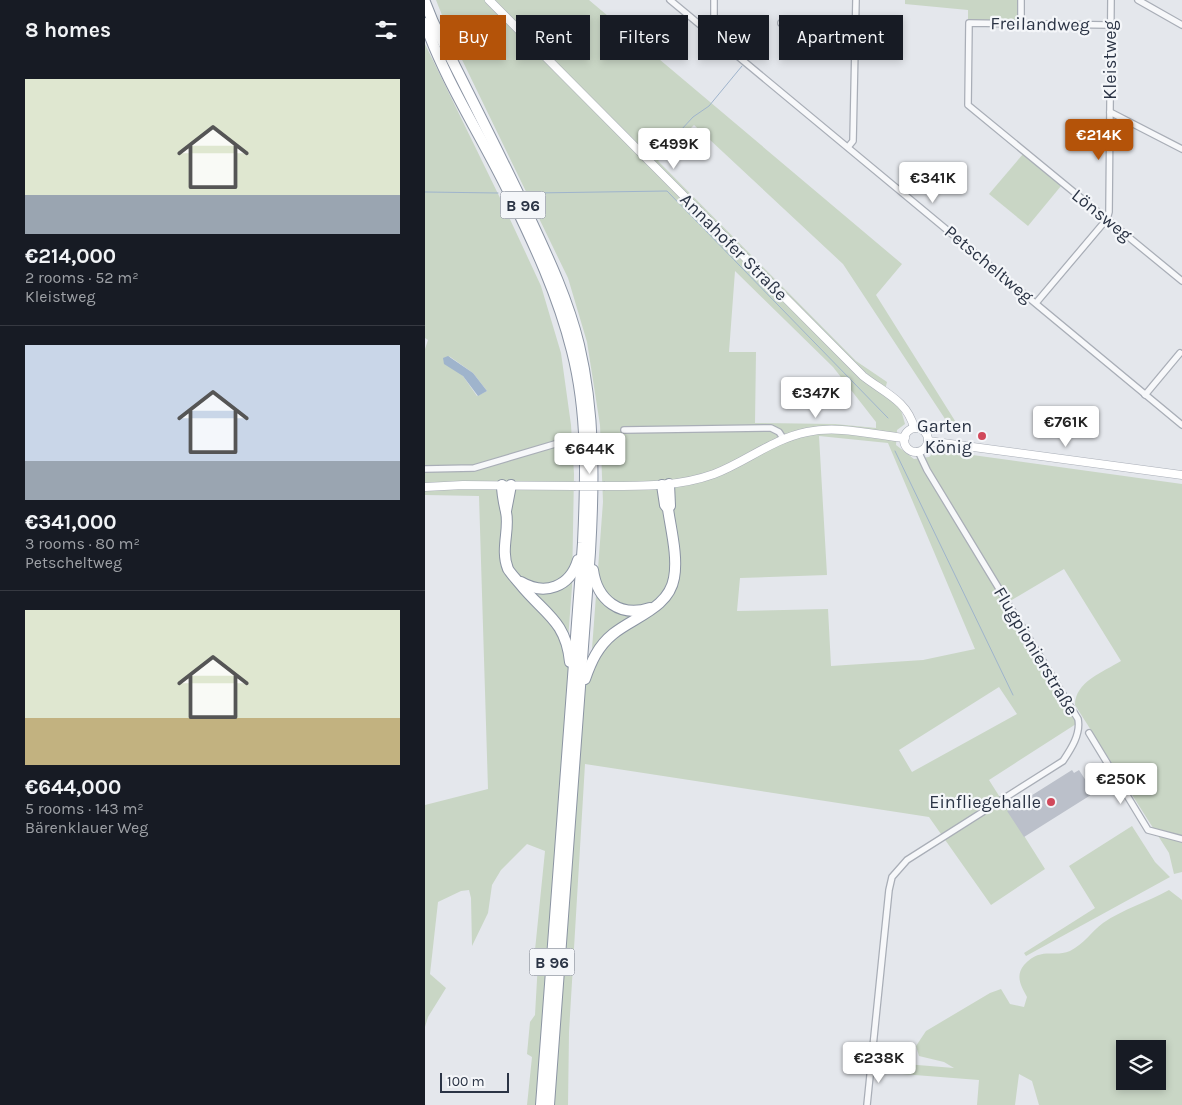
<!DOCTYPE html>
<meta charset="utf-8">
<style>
body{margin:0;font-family:Karla,sans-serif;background:#242831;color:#f1f3f6;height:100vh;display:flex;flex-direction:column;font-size:19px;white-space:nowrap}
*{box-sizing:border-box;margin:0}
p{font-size:16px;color:#9ea1a6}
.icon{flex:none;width:28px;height:28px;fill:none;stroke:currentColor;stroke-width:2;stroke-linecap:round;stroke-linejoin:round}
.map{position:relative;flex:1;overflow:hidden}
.drawer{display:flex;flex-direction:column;background:#171b24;width:425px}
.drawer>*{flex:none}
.hud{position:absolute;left:15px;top:15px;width:475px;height:45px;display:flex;gap:10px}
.tools{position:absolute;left:691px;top:1040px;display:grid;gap:10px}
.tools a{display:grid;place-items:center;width:50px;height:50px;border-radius:0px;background:#171b24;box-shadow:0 2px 8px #0003;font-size:25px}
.scale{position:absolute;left:15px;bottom:12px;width:69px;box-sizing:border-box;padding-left:5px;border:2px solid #2b3445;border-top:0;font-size:14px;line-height:18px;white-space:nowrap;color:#2b3445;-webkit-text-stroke:4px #f4f6f9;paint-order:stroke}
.price{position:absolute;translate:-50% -42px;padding:0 11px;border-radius:5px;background:#fff;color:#222;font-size:16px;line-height:32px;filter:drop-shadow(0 1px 2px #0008)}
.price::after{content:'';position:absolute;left:50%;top:30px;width:15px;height:11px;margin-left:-8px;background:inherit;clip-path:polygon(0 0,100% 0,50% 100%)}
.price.current{background:#b45309;color:#fff}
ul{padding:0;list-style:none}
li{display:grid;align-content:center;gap:10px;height:265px;padding:0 25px}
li+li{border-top:1px solid #363941}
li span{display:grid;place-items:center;height:155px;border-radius:0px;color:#555}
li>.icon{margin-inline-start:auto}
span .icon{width:90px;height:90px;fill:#fffc;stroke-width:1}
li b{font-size:21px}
h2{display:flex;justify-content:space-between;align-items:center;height:60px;padding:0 25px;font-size:21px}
.pill{padding:0 18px;border-radius:0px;background:#171b24;box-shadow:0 2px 8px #0003;font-size:18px;line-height:45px}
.pill.current{background:#b45309;color:#fff}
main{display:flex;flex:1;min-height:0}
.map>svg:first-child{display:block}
.green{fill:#c9d6c5;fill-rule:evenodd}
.water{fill:#9fb4cc}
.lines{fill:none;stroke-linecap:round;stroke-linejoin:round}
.stream{stroke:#9fb4cc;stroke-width:1}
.building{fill:#bbc0ca}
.street-casing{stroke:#a9aeb7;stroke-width:8}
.secondary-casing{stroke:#a9aeb7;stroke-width:9}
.highway-casing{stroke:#8b94a3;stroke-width:12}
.street{stroke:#f7f8fa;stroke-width:5.5}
.secondary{stroke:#fff;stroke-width:8}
.highway{stroke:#fff;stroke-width:10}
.secondary-bridge-casing{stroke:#a9aeb7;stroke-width:9;stroke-linecap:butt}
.secondary-bridge{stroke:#fff;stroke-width:8}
.poi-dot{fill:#d1495b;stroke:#f4f6f9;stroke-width:2}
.labels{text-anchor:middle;stroke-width:4.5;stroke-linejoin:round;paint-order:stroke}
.shield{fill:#f4f6f9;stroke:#676e7b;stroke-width:1}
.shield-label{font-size:16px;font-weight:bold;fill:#2b3445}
.street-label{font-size:18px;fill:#2b3445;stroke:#f4f6f9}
.poi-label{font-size:18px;fill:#2b3445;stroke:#f4f6f9;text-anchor:end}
</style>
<main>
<section class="drawer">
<h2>8 homes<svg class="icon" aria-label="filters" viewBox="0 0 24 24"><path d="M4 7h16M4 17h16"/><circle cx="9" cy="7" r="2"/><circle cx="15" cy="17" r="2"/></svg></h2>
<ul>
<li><span style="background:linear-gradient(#dfe7d0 75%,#9aa5b1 0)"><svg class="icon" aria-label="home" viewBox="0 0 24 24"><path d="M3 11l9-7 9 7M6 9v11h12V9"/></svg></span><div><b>€214,000</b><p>2 rooms · 52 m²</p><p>Kleistweg</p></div></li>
<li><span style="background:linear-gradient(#c9d6e8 75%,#9aa5b1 0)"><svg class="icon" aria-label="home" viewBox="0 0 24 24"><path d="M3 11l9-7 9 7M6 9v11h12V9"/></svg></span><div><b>€341,000</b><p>3 rooms · 80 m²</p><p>Petscheltweg</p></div></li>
<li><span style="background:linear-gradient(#dfe7d0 70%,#c2b280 0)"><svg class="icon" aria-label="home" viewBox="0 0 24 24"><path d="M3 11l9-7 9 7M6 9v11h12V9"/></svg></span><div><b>€644,000</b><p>5 rooms · 143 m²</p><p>Bärenklauer Weg</p></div></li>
</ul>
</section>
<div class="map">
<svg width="757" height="1105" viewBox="0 0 757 1105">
<rect width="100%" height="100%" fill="#e4e7ec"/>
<g class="green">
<path d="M11 0H164L477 264 451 295 537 432 528 431 418 264 269 125 233 161 431 361 462 382 459 394 476 410 480 424 472 430 471 445 489 459 504 457 511 450 757 484V872L749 874 744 853 650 705C650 682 678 672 696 661L639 569 580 604 649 715 651 724 564 780 620 869 566 905 504 817 160 764 144 1032 143 1105H102L107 1057 102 1054 105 1022 110 1015 113 962 109 960 120 851 102 844 76 870 67 885 63 913 47 946 46 898 44 890 36 891 13 902 5 974 21 988 3 1017 0 1027V805L63 789 54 496 0 495V349L3 340 0 338V44L77 202 116 286 136 353 146 425 149 474 147 587 141 666 168 669 167 649 178 502 175 425 162 342 143 278 24 33ZM310 271 408 367 451 422V428L410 424 330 423 331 352H304ZM24 356 48 373 62 391 52 396ZM394 436 463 443 550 649 498 660 406 666 403 609 312 611 315 578 402 575ZM574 687 592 714 487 772 474 750Z"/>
<polygon points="480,0 594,0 593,21 543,21 543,10 480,4"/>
<polygon points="598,154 636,186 603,226 564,194"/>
<polygon points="707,826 730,862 745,877 601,956 599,953 670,908 644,866"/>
<path d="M744 890 757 900V1105H614L607 1081 594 1074 590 1105H552L554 1080 451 1072 456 1062 529 1068 519 1062 494 1056 491 1046 501 1031 565 993 576 989 585 1004 599 1007 602 997C596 986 590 976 599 965 616 946 629 958 645 951 659 944 667 931 678 923 698 909 723 902 744 890ZM700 1049H732V1081H700Z"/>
</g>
<polygon class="water" points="23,356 48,373 62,391 53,396 38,376 19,364 18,358"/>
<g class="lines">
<g class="stream">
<polyline points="232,156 268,117 284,106 317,66"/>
<polyline points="0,192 73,193"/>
<polyline points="110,193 242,191 463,418"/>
<polyline points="470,451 588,695"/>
</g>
</g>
<polygon class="building" points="647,770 649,773 654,770 669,793 599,837 582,811"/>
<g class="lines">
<defs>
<g id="street">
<polyline points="245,0 757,425"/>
<polyline points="713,0 757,25"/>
<polyline points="356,23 430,24"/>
<polyline points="596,23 596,0"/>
<polyline points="685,25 544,23 543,105 757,281"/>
<polyline points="285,33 289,23 289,0"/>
<polyline points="685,112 757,149"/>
<polyline points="423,147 428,141 431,0"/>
<polyline points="611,303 682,219 684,212 686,0"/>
<polyline points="720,395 755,353"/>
<polyline points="199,430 346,428 354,432 358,438"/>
<polyline points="0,469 49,468 130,444"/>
<polyline points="664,733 723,830 757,839"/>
<path d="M442 1105 464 890 467 877 482 860 638 761C646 749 656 734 653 719L502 470 493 451"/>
</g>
<g id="secondary">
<path d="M64 0 438 376C458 392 483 401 489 428"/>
<circle cx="491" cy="440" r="12"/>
<polyline points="503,441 757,475"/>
<path d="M180 486C217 486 253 487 289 474 321 462 347 439 382 432 414 425 448 435 480 438"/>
<polyline points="0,487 38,485 149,486"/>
</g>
<g id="highway">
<path d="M0 2 8 22C39 85 72 148 102 212 122 255 143 299 154 345 170 413 169 483 165 552L124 1105"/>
<path d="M0 23C20 81 57 137 84 193 109 244 133 295 147 351 163 413 161 479 158 543L116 1105"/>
<polyline points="244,484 245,506"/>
<path d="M77 485C77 495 79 503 81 512 85 530 75 549 83 569 86 574 91 579 95 584 118 613 141 620 145 662"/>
<polyline points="81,511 86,485"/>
<path d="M168 570C172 600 195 618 225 608"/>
<path d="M96 582C120 596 145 587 153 560"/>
<path d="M160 679C166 662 173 646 188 634 209 617 244 608 249 578 253 557 246 530 243 509L240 505 237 485"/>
</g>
</defs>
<use href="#street" class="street-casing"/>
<use href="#secondary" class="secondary-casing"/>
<use href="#highway" class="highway-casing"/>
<use href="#street" class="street"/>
<use href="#secondary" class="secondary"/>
<use href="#highway" class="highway"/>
<defs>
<polyline id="secondary-bridge" points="149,486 180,486"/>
</defs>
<use href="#secondary-bridge" class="secondary-bridge-casing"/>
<use href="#secondary-bridge" class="secondary-bridge"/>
</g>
<g class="poi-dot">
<circle cx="557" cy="436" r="5"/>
<circle cx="626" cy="802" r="5"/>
</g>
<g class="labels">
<g class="shield">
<rect x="75.5" y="191.5" width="45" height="27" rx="4"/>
<rect x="104.5" y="948.5" width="45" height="27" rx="4"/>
</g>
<g class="shield-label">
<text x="98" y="211">B 96</text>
<text x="127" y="968">B 96</text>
</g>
<g class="street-label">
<text transform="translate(615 24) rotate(1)" y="6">Freilandweg</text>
<text transform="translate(685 60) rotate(-90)" y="6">Kleistweg</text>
<text transform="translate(677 215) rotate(39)" y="6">Lönsweg</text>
<text transform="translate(309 247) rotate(45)" y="6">Annahofer Straße</text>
<text transform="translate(564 264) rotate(40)" y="6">Petscheltweg</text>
<text transform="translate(611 651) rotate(59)" y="6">Flugpionierstraße</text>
</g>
<g class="poi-label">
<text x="547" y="432">Garten<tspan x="547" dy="21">König</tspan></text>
<text x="616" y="808">Einfliegehalle</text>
</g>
</g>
</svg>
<div class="tools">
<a><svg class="icon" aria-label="layers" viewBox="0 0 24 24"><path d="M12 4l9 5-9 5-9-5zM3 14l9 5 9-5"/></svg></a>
</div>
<div class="scale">100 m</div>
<b class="price current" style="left:674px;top:161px">€214K</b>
<b class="price" style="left:249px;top:170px">€499K</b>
<b class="price" style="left:508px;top:204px">€341K</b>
<b class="price" style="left:391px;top:419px">€347K</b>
<b class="price" style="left:641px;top:448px">€761K</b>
<b class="price" style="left:165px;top:475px">€644K</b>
<b class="price" style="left:696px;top:805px">€250K</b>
<b class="price" style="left:454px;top:1084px">€238K</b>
<div class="hud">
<a class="pill current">Buy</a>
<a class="pill">Rent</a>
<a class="pill">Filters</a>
<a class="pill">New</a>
<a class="pill">Apartment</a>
</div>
</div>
</main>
